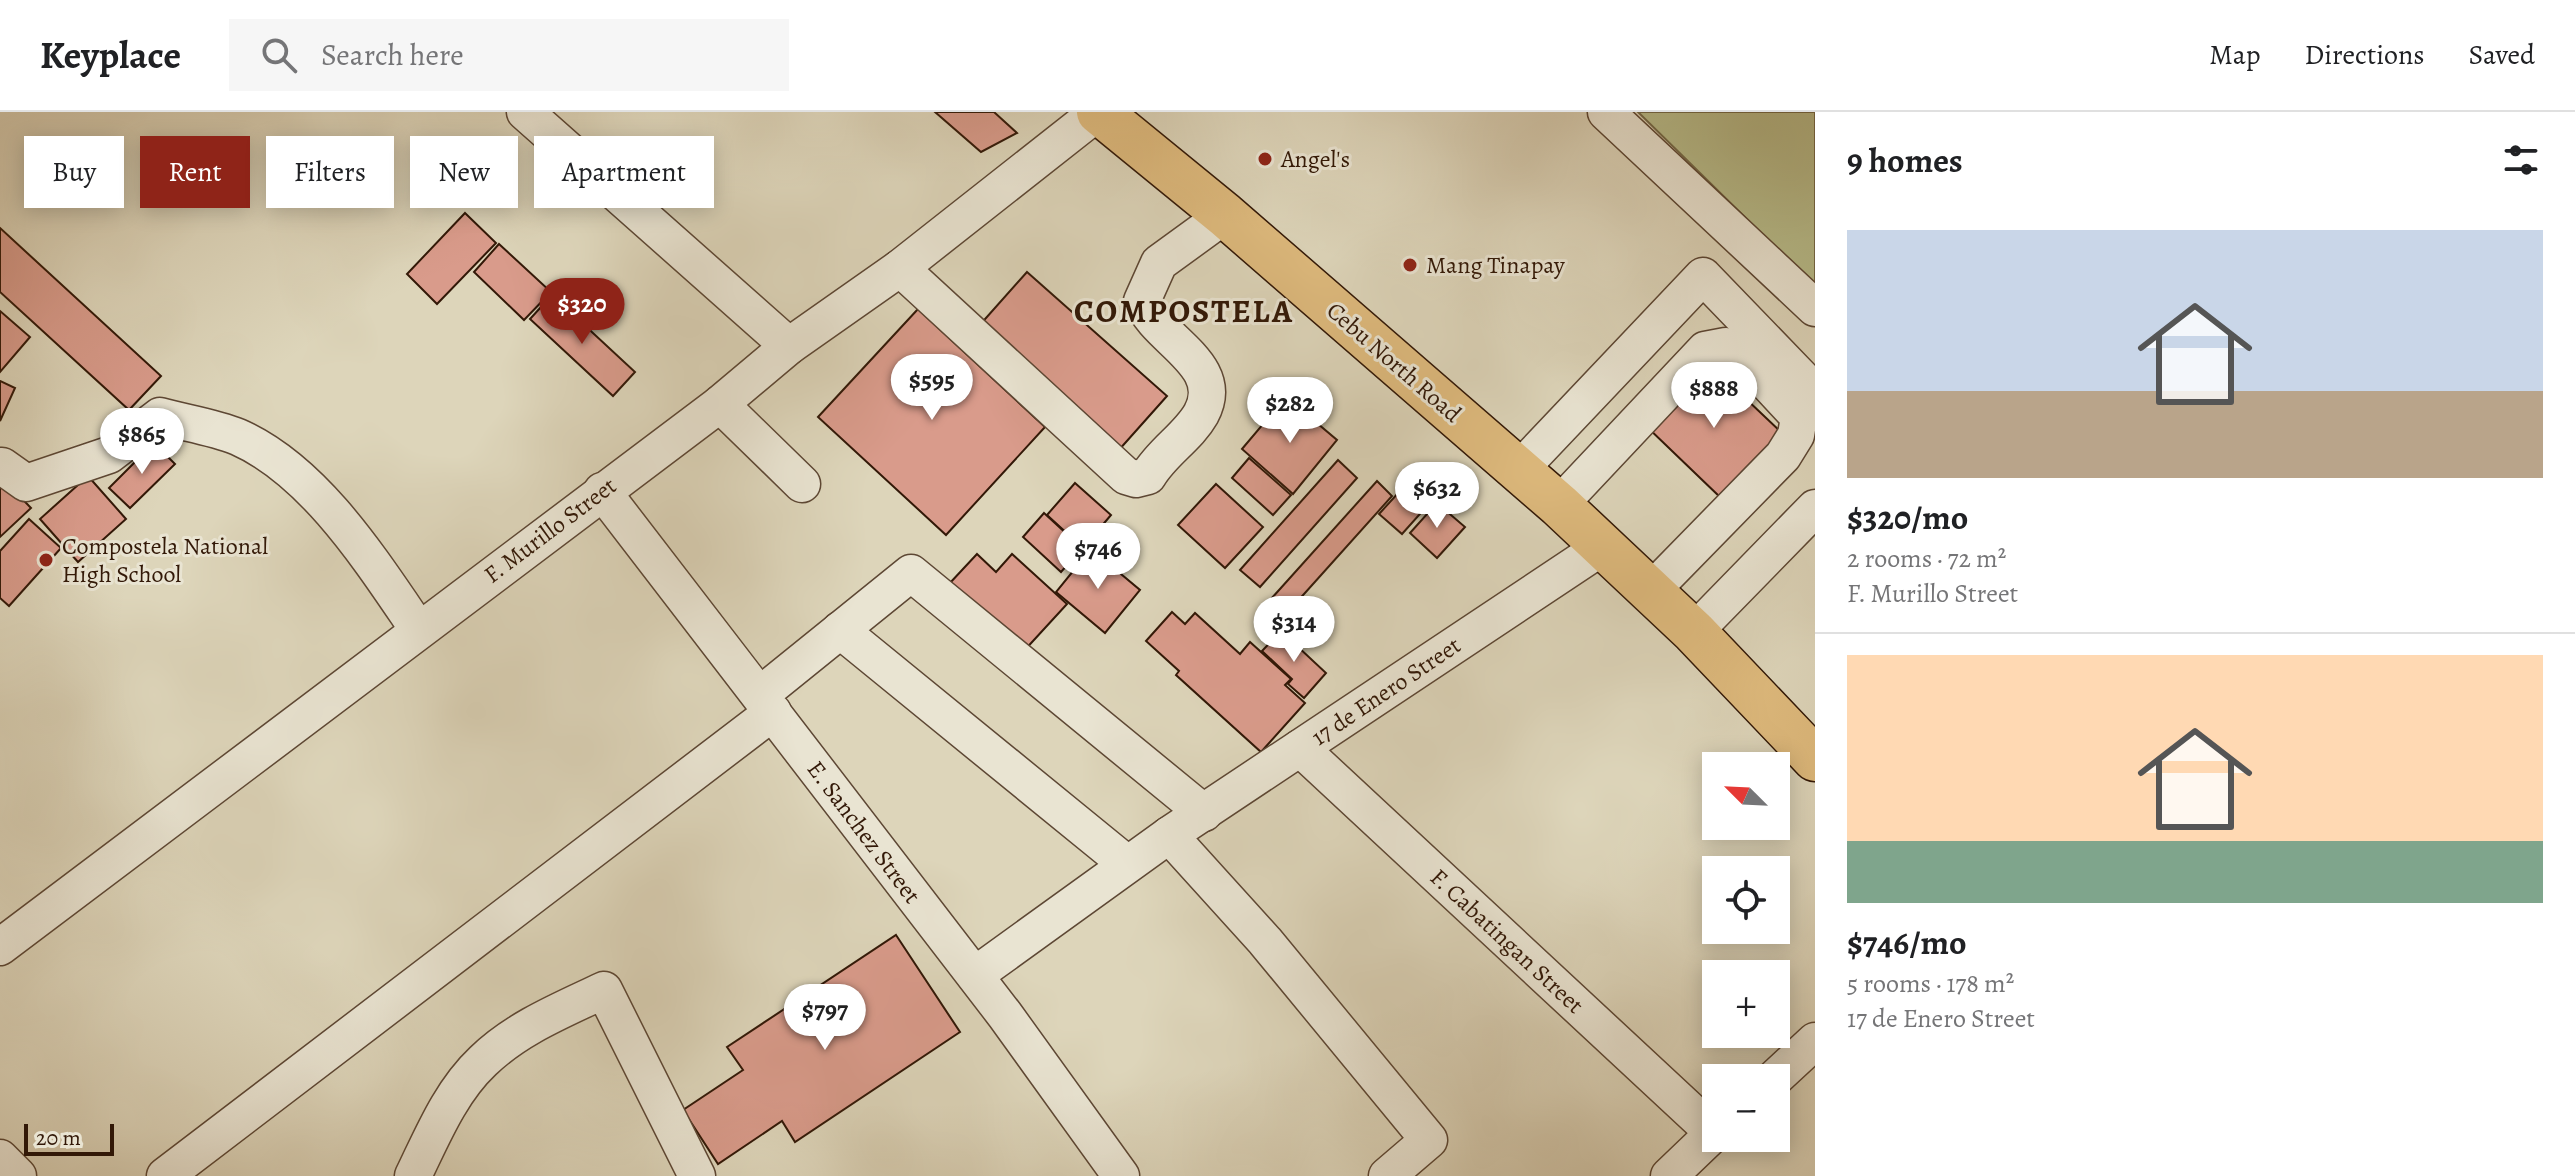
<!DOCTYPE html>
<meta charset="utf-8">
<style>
body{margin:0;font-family:Alegreya,serif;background:#f6f6f6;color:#202124;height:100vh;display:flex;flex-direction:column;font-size:30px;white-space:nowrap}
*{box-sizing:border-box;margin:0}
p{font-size:26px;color:#757577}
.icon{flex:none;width:44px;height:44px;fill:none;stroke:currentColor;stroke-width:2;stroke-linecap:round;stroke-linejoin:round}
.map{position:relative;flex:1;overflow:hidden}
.panel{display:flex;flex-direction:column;background:#fff;width:760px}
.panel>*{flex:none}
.guide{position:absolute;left:24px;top:24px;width:760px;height:72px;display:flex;gap:16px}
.needle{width:52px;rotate:294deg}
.tools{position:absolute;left:1702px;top:640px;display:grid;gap:16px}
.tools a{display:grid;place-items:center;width:88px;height:88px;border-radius:0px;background:#fff;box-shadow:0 4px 20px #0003;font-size:40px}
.scale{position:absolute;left:24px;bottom:20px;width:90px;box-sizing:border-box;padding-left:8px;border:4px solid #321807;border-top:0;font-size:22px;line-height:28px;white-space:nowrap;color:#321807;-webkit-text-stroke:6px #e9e4d2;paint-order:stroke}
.price{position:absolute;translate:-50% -68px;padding:0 18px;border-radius:28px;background:#fff;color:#222;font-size:26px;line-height:52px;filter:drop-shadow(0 2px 4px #0008)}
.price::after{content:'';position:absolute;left:50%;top:48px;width:24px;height:18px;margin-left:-12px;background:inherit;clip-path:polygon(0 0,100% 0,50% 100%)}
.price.on{background:#8f2418;color:#fff}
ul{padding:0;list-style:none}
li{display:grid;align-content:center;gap:16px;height:424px;padding:0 32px}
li+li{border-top:2px solid #e0e0e0}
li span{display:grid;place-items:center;height:248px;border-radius:0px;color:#555}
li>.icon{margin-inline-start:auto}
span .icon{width:144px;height:144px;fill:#fffc;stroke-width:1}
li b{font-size:34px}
h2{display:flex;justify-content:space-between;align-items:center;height:96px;padding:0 32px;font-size:34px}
.tag{padding:0 28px;border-radius:0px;background:#fff;box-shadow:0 4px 20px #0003;font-size:28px;line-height:72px}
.tag.on{background:#8f2418;color:#fff}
header{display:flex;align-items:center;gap:48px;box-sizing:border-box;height:112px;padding:0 40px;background:#fff;border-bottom:2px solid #e0e0e0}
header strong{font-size:38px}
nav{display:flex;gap:44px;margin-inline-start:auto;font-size:28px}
.search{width:560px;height:72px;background:#f6f6f6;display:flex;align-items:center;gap:20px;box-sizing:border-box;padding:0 28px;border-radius:0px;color:#757577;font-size:30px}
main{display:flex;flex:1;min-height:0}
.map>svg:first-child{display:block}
.green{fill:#b7bc8b;stroke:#746a49;stroke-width:2}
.building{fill:#d99b8b;stroke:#321807;stroke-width:2}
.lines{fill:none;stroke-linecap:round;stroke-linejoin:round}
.minor-casing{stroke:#5d4734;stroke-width:39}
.highway-casing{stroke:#321807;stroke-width:47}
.minor{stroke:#e9e4d2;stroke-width:36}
.highway{stroke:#deba7d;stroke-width:44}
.poi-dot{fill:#8f2418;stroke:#e9e4d2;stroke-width:3}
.labels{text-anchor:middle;stroke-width:6;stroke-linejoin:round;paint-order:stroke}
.poi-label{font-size:24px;fill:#321807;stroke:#e9e4d2;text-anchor:start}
.street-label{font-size:24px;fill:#321807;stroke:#e9e4d2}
.district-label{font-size:32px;font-weight:bold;letter-spacing:2px;fill:#321807;stroke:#e9e4d2}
</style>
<header>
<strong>Keyplace</strong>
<div class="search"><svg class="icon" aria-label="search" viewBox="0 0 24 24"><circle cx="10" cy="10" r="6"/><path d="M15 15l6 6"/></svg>Search here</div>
<nav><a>Map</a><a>Directions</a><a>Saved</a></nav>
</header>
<main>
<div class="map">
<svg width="1815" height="1064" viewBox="0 0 1815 1064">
<rect width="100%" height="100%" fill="#ddd5ba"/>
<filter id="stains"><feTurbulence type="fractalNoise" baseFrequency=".0025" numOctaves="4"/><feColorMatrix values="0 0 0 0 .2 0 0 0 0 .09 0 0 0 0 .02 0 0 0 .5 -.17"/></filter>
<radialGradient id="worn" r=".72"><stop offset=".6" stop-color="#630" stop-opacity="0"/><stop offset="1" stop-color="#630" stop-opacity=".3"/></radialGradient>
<polygon class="green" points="1638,0 1815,0 1815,174"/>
<g class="building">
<polygon points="935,0 994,0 1017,21 981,40"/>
<polygon points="465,101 496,131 437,192 407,162"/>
<polygon points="0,116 161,264 129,298 0,180"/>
<polygon points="499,132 551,180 524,208 474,160"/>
<polygon points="1027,160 1167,284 1118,339 978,215"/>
<polygon points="552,183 635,260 613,284 530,207"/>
<polygon points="918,197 1045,315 946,423 818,305"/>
<polygon points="0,199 30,225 0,260"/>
<polygon points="1706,249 1783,322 1721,386 1645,313"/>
<polygon points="0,269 15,276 0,309"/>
<polygon points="1286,285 1337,328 1293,382 1242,337"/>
<polygon points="154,331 175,352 130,396 109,376"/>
<polygon points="1249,346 1291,383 1273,403 1232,366"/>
<polygon points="1338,348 1357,366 1260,475 1240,458"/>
<polygon points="1422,355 1444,375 1402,422 1379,402"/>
<polygon points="88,364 126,407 78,450 40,407"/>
<polygon points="4,368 31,396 0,425 0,372"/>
<polygon points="1377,369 1392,384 1287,501 1271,487"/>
<polygon points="1075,371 1111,403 1083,436 1047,403"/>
<polygon points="1216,372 1263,415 1225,456 1178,413"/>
<polygon points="1437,391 1465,415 1437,446 1410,421"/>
<polygon points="1044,401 1082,436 1061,460 1023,425"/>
<polygon points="29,407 61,436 9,494 0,486 0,439"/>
<polygon points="1091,437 1140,478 1105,521 1056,480"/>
<polygon points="977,442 996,460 1012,442 1067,492 1022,541 949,472"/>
<polygon points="1172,500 1185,512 1195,501 1240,542 1250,530 1291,567 1285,573 1305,591 1261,640 1176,563 1179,559 1146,529"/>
<polygon points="1281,519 1326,561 1304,586 1288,572 1292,567 1262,539"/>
<polygon points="896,823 960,920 795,1030 782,1009 718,1052 683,998 743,958 727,935"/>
</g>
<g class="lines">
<defs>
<g id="minor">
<polyline points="525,0 789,234"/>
<polyline points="1606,0 1815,196"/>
<path d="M900 156 1126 364 1136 367 1148 364C1162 340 1188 325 1201 302 1228 252 1156 228 1142 189L1159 151 1225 103"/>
<polyline points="720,292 802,372"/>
<path d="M2 354 26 371 109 343 160 304C185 311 214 315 238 325 315 359 372 450 418 517"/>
<polyline points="1518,359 1703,164 1815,280"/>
<polyline points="602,379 1005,903 1121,1064"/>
<polyline points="1559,393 1705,238 1726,234 1745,247 1799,305 1796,323 1783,344 1651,479"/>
<polyline points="840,518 1127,752"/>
<polyline points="1694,520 1815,396"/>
<polyline points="760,583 911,461 1204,701"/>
<polyline points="1300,636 1714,1021"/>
<polyline points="1169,723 1265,829 1429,1028 1387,1064"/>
<polyline points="0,835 720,292 789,234 900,156 1098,0"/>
<polyline points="975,863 1169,723 1602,435"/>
<polyline points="1775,966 1815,929"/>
<polyline points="0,1046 18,1064"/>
<polyline points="165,1064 773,600"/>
<path d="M413 1064C432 1025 450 980 483 949 517 916 562 898 604 878L697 1064"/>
<polyline points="1669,1064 1716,1019"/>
</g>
<polyline id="highway" points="1099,0 1225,103 1559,393 1694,520 1815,647"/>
</defs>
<use href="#minor" class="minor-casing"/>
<use href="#highway" class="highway-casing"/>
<use href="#minor" class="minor"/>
<use href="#highway" class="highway"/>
</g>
<g class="poi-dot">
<circle cx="1265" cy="47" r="8"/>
<circle cx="1410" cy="153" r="8"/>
<circle cx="46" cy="448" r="8"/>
</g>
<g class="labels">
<g class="poi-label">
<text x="1281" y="55">Angel's</text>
<text x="1426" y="161">Mang Tinapay</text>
<text x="62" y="442">Compostela National<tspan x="62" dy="28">High School</tspan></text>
</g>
<g class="street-label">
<text transform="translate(1394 250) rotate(41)" y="8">Cebu North Road</text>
<text transform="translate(550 418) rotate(-37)" y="8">F. Murillo Street</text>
<text transform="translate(1386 579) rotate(-34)" y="8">17 de Enero Street</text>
<text transform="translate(864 720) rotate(53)" y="8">E. Sanchez Street</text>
<text transform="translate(1507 829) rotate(43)" y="8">F. Cabatingan Street</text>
</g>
<g class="district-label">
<text x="1184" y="210">COMPOSTELA</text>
</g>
</g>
<rect width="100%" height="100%" filter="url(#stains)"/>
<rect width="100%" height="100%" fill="url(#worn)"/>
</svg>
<div class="tools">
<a><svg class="needle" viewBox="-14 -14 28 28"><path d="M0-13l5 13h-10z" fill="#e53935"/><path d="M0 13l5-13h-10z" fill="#757577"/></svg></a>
<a><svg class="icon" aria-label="locate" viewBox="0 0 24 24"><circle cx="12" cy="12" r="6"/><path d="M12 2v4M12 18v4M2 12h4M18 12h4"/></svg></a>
<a>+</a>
<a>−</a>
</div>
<div class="scale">20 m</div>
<b class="price on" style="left:582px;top:234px">$320</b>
<b class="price" style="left:932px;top:310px">$595</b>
<b class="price" style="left:1714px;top:318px">$888</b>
<b class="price" style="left:1290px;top:333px">$282</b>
<b class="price" style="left:142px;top:364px">$865</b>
<b class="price" style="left:1437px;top:418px">$632</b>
<b class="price" style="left:1098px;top:479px">$746</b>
<b class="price" style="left:1294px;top:552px">$314</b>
<b class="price" style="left:825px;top:940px">$797</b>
<div class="guide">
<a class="tag">Buy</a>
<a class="tag on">Rent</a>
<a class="tag">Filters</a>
<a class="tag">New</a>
<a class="tag">Apartment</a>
</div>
</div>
<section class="panel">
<h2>9 homes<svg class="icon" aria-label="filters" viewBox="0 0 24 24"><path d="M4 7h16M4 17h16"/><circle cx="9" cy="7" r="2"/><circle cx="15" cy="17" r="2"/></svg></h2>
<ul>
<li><span style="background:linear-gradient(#c9d6e8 65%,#b9a48a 0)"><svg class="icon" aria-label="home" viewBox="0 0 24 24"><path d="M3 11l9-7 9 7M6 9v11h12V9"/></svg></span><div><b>$320/mo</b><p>2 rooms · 72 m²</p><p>F. Murillo Street</p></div></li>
<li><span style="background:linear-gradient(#ffd9b3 75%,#7fa58c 0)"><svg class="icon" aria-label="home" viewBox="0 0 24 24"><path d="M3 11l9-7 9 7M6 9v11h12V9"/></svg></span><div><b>$746/mo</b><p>5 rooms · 178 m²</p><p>17 de Enero Street</p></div></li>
</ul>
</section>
</main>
